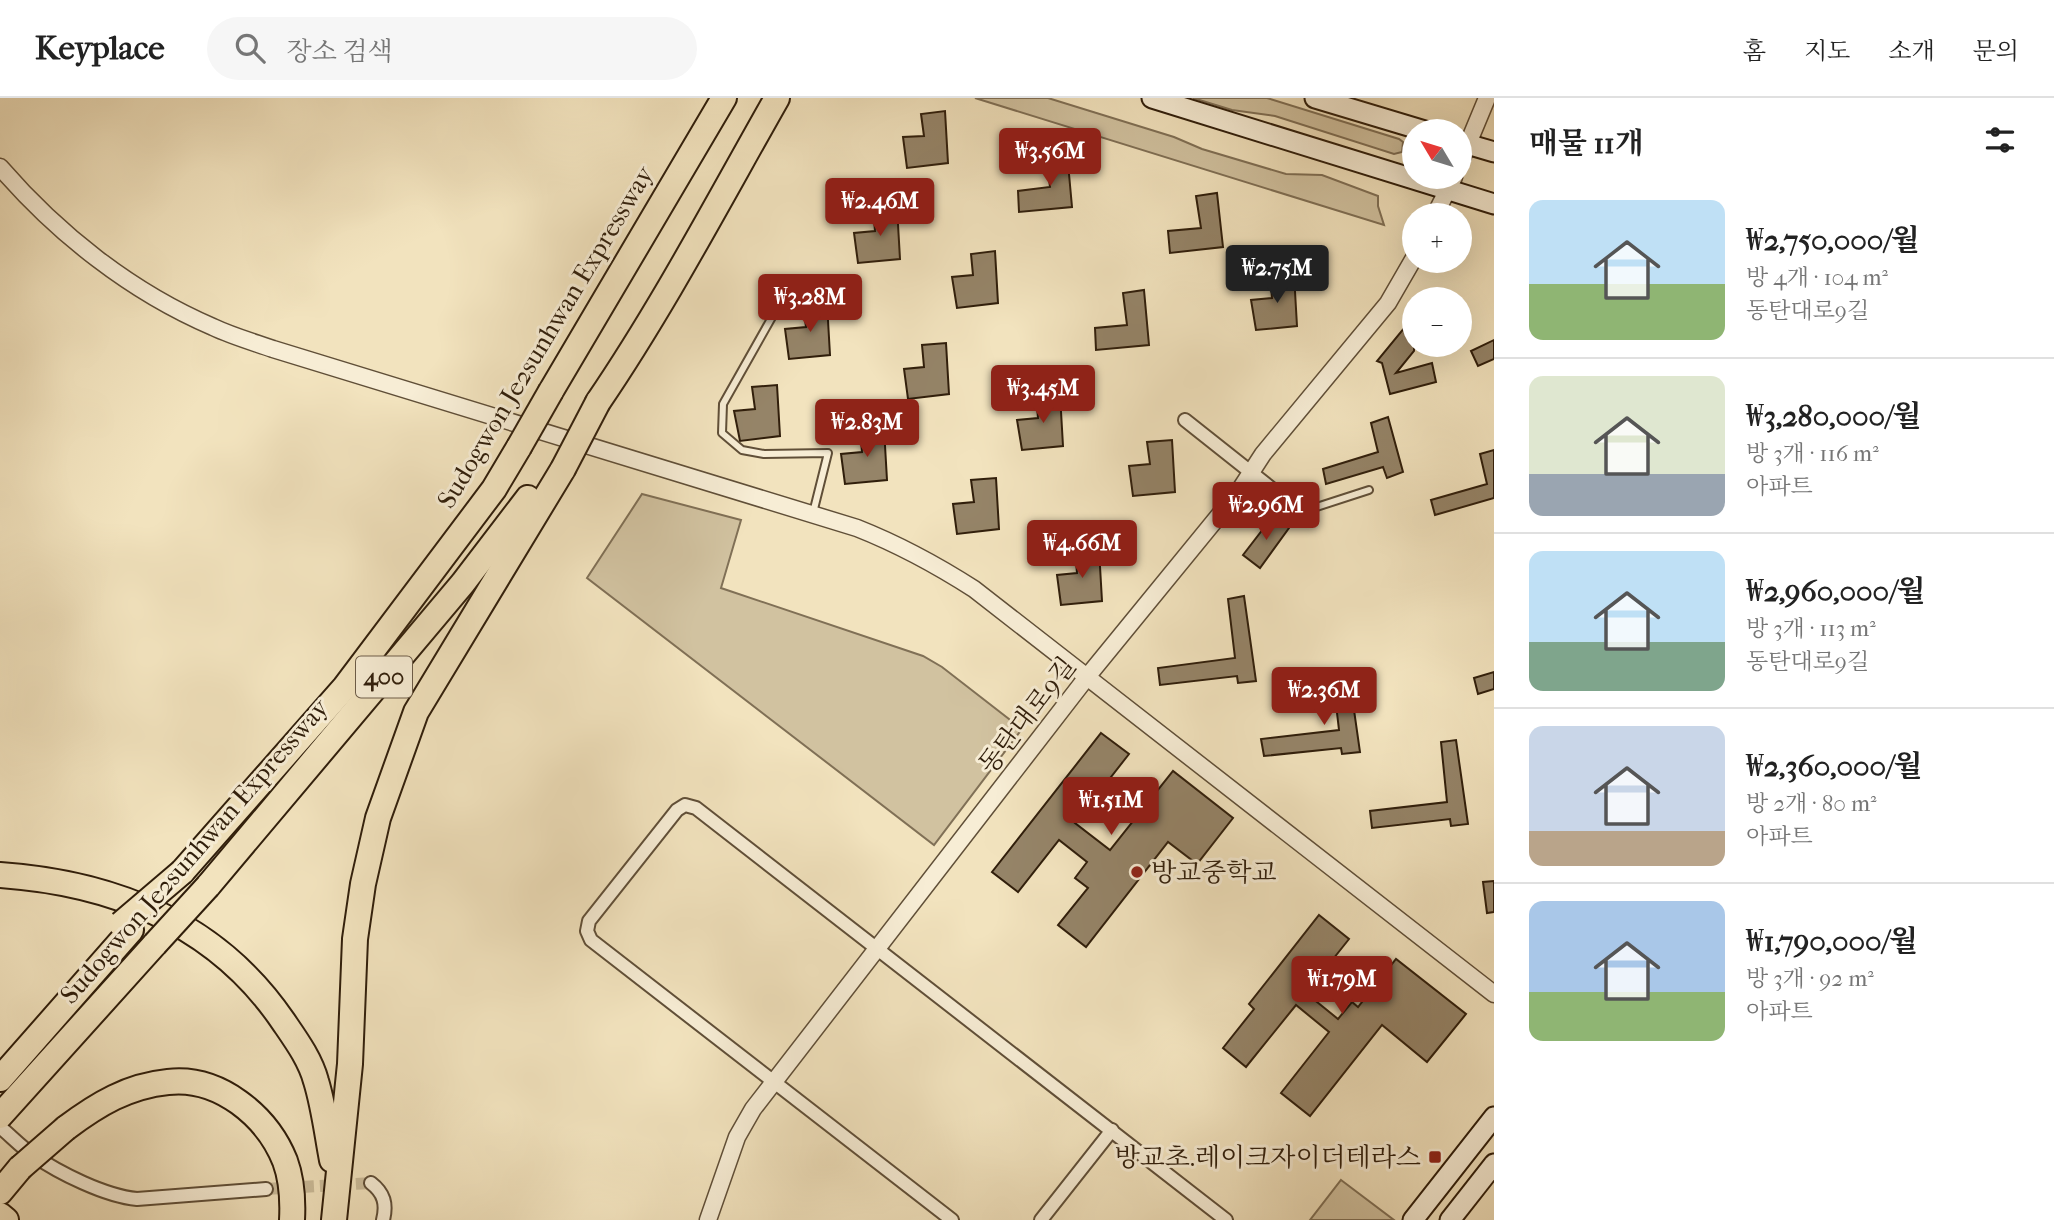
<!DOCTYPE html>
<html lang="ko">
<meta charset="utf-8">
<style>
body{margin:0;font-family:"IM FELL French Canon","Noto Serif KR",serif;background:#f6f6f6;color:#222;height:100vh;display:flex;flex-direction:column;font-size:26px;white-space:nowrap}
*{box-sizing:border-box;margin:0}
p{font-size:23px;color:#767676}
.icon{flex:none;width:38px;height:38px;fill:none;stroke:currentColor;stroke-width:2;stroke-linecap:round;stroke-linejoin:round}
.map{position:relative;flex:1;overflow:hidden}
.sheet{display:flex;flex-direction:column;background:#fff;width:560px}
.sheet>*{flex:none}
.needle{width:46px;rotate:308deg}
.fabs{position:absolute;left:1402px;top:21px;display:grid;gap:14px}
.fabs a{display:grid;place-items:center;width:70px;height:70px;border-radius:50%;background:#fff;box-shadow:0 7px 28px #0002;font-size:35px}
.price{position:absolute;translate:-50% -60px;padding:0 16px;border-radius:7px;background:#8f2418;color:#fff;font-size:23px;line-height:46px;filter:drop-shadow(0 2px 4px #0008)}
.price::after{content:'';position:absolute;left:50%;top:42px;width:21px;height:16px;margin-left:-10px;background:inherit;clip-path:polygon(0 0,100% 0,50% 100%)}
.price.current{background:#222;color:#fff}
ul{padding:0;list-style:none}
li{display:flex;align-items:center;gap:21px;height:175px;padding:0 35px}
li+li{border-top:2px solid #e0e0e0}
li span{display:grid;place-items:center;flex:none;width:196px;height:140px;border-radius:14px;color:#555}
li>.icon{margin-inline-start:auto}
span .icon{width:84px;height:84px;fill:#fffc;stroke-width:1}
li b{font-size:30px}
h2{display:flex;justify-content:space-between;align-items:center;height:84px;padding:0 35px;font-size:30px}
header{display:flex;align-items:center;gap:42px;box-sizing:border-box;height:98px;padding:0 35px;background:#fff;border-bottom:2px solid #e0e0e0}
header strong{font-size:33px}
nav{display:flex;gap:38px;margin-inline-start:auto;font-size:24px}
.search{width:490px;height:63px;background:#f6f6f6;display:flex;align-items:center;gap:18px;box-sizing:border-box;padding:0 24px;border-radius:38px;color:#767676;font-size:26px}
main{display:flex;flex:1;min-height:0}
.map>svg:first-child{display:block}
.green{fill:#d1c2a0;stroke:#807056;stroke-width:2}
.building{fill:#958468;stroke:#301e0b;stroke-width:2}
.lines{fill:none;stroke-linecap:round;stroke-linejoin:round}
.minor-tunnel{stroke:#cbbc9a;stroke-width:12;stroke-dasharray:12 6;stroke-linecap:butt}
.service-casing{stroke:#604f38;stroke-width:10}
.minor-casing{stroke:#604f38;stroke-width:16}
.tertiary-casing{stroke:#604f38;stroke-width:19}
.secondary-casing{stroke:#301e0b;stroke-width:23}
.motorway-casing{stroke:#301e0b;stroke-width:28}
.service{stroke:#f7edd5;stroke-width:6}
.minor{stroke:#f7edd5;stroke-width:12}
.tertiary{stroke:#f7edd5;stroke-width:16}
.secondary{stroke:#f7edd5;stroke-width:19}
.motorway{stroke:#f2e3be;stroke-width:24}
.motorway-bridge-casing{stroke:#301e0b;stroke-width:28;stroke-linecap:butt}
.motorway-bridge{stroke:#f2e3be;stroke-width:24}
.poi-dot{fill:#8f2418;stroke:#f7edd5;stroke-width:2.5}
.labels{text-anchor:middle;stroke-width:6;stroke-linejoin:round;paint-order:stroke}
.shield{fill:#f7edd5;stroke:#6c5c48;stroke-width:2}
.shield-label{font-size:24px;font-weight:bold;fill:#301e0b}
.street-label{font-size:26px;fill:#301e0b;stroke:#f7edd5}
.poi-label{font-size:26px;fill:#301e0b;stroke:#f7edd5;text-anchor:start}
</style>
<header>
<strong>Keyplace</strong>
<div class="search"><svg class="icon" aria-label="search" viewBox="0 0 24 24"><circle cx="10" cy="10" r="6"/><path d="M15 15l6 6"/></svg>장소 검색</div>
<nav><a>홈</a><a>지도</a><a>소개</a><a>문의</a></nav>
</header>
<main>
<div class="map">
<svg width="1494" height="1122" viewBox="0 0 1494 1122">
<rect width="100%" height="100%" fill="#f2e3be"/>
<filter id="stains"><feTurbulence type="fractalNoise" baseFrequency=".00286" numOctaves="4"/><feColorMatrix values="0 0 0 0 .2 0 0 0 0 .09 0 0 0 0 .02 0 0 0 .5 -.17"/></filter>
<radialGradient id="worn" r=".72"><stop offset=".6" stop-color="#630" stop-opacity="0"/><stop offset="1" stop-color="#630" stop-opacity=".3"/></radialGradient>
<g class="green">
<polygon points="975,0 1048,0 1174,39 1202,51 1286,76 1322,77 1378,98 1378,108 1384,127"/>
<polygon points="1193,0 1267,0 1399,41 1403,44 1402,54 1394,56 1275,18 1232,12"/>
<polygon points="642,396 741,422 721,490 923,558 942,569 1022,631 934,747 587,480"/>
<polygon points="1341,1082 1394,1122 1310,1122"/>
</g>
<g class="building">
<polygon points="945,13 948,65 907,70 903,39 924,38 921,16"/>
<polygon points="1067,54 1072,109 1019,114 1018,93 1050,89 1046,57"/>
<polygon points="1217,95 1223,149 1170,155 1168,133 1201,130 1196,98"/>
<polygon points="897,109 900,161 858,165 854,135 875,133 873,111"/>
<polygon points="995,153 998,205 957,210 952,179 973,177 971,156"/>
<polygon points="1294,176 1297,228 1256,232 1251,202 1272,200 1270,178"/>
<polygon points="1144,192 1149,247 1096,252 1095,230 1127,227 1123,195"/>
<polygon points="827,205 830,257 789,261 785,231 806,229 803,207"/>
<polygon points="1414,218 1414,253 1396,275 1432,265 1436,284 1390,296 1382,265 1377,263"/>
<polygon points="1494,242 1494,261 1478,268 1471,253"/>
<polygon points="946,245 949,296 908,301 904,271 924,269 922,247"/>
<polygon points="777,287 780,338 740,343 734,313 755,311 752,289"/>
<polygon points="1060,296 1063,348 1022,352 1017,322 1038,320 1036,298"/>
<polygon points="1388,319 1403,374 1387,380 1383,369 1326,386 1323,371 1378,354 1371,325"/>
<polygon points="884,330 887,382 845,386 841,356 862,354 860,332"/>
<polygon points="1172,342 1175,394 1133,398 1129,368 1150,366 1147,344"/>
<polygon points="1494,352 1494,400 1435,417 1431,402 1487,386 1480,356"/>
<polygon points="996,380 999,431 957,436 953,406 974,404 971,382"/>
<polygon points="1273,418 1289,430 1260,470 1243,457"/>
<polygon points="1099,451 1102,503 1061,507 1057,477 1077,475 1075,453"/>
<polygon points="1244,498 1256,583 1238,585 1237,578 1160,587 1158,570 1235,560 1228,501"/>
<polygon points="1348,570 1360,654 1342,656 1341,650 1264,658 1261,641 1339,632 1332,572"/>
<polygon points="1494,574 1494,591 1478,596 1474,580"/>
<polygon points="1101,635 1129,656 1075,725 1110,752 1173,673 1233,720 1197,766 1168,744 1086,849 1058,827 1088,790 1075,780 1087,764 1059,742 1018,794 992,774"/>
<polygon points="1456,642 1468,726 1451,728 1450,721 1372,730 1370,713 1447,704 1441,644"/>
<polygon points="1494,783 1494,814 1487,815 1483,784"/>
<polygon points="1319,817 1349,841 1306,895 1338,921 1352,904 1358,909 1396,861 1466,916 1427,964 1382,927 1310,1018 1281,995 1329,934 1296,907 1246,969 1223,950 1254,911 1249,906"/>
</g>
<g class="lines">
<polyline class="minor-tunnel" points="266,1091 371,1085"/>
<defs>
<g id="service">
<polyline points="776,212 723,306 722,335 742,352 764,356 828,355 813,415"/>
<polyline points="1301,414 1369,392"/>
</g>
<g id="minor">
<polyline points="1185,322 1301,414"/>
<path d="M0 1029C11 1038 21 1049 33 1057 59 1075 105 1098 137 1101L266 1091"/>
<path d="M371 1085C384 1095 387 1106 383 1122"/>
<polyline points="952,1122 591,842 587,833 589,823 677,712 685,707 696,710 1226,1122"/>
<polyline points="1041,1122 1112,1032"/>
</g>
<g id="tertiary">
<polyline points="1460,65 1487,0"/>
<path d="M0 69C58 136 131 194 213 229 232 238 253 244 273 251L857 430C900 447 935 466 974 491L1494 896"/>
<polyline points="1435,117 1454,79"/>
<polyline points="708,1122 737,1039 753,1011 1087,579 1239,393 1263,356 1388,205 1414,160"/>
</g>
<g id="secondary">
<polyline points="1152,0 1494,106"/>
<polyline points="1315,0 1425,33"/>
<polyline points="1460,44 1494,54"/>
<polyline points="1413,1122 1494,1019"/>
<polyline points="1450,1122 1494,1066"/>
</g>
<g id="motorway">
<polyline points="551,293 724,0"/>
<path d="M598 304C664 207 719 102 777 0"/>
<polyline points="182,774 345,589 494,391 519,349"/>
<path d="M0 777C114 785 217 826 283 923 296 942 310 961 316 983 324 1009 327 1036 332 1062"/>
<polyline points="208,788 463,485 528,400"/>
<polyline points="0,981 131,832"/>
<polyline points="0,1018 155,846"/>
<path d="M66 1030C98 1006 128 988 168 984 219 978 267 1018 285 1063 292 1082 293 1103 292 1122"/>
<polyline points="0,1094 20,1070"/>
<polyline points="0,1117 6,1122"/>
<polyline points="334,1122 350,966 355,841 363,786 378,720 416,614 563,371"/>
</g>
</defs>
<use href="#service" class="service-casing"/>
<use href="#minor" class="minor-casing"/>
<use href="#tertiary" class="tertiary-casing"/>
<use href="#secondary" class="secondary-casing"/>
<use href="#motorway" class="motorway-casing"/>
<use href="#service" class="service"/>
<use href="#minor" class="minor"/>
<use href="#tertiary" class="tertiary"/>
<use href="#secondary" class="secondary"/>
<use href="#motorway" class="motorway"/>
<defs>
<g id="motorway-bridge">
<polyline points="519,349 551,293"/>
<polyline points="563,371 598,304"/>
<polyline points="121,826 182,774"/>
<polyline points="155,846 208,788"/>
<polyline points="20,1070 66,1030"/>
</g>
</defs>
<use href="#motorway-bridge" class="motorway-bridge-casing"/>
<use href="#motorway-bridge" class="motorway-bridge"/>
</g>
<g class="poi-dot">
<circle cx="1137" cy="774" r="7"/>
<rect x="1428" y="1052" width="14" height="14" rx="3.5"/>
</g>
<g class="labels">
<rect class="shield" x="356" y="558.5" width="56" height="41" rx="5"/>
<g class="shield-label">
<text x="384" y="587">400</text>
</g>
<g class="street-label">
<text transform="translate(545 239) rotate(-59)" y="9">Sudogwon Je2sunhwan Expressway</text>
<text transform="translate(1027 617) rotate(-52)" y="9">동탄대로9길</text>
<text transform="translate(194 753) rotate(-49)" y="9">Sudogwon Je2sunhwan Expressway</text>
</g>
<g class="poi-label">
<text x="1151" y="783">방교중학교</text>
<text x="1421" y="1068" text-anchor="end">방교초.레이크자이더테라스</text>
</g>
</g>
<rect width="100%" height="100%" filter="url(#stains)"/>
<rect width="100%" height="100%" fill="url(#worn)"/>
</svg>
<div class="fabs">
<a><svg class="needle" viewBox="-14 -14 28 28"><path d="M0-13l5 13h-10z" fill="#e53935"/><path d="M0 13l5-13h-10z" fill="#767676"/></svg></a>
<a>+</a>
<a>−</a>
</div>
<b class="price" style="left:1050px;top:90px">₩3.56M</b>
<b class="price" style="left:880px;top:140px">₩2.46M</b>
<b class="price current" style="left:1277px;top:207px">₩2.75M</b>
<b class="price" style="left:810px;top:236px">₩3.28M</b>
<b class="price" style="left:1043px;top:327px">₩3.45M</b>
<b class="price" style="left:867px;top:361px">₩2.83M</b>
<b class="price" style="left:1266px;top:444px">₩2.96M</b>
<b class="price" style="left:1082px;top:482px">₩4.66M</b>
<b class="price" style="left:1324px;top:629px">₩2.36M</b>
<b class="price" style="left:1111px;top:739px">₩1.51M</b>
<b class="price" style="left:1342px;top:918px">₩1.79M</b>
</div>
<section class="sheet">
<h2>매물 11개<svg class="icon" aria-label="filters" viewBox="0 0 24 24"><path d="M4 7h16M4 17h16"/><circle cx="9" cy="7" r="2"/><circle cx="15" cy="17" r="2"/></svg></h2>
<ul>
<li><span style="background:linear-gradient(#bfe0f5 60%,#8fb573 0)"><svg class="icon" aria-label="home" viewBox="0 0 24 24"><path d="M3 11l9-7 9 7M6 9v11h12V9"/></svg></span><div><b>₩2,750,000/월</b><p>방 4개 · 104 m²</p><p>동탄대로9길</p></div></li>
<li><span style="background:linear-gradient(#dfe7d0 70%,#9aa5b1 0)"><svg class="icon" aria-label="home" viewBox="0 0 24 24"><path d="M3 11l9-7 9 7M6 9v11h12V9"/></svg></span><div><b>₩3,280,000/월</b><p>방 3개 · 116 m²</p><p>아파트</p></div></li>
<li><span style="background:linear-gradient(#bfe0f5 65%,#7fa58c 0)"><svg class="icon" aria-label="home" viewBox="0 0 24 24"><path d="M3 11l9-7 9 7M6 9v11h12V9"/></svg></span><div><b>₩2,960,000/월</b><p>방 3개 · 113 m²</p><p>동탄대로9길</p></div></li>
<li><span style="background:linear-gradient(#c9d6e8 75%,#b9a48a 0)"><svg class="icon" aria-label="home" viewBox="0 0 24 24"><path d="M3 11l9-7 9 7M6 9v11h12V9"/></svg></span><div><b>₩2,360,000/월</b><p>방 2개 · 80 m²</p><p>아파트</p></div></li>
<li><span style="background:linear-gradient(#a9c7e8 65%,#8fb573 0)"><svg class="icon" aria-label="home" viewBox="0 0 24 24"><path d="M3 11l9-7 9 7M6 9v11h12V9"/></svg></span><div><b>₩1,790,000/월</b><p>방 3개 · 92 m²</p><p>아파트</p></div></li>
</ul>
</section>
</main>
